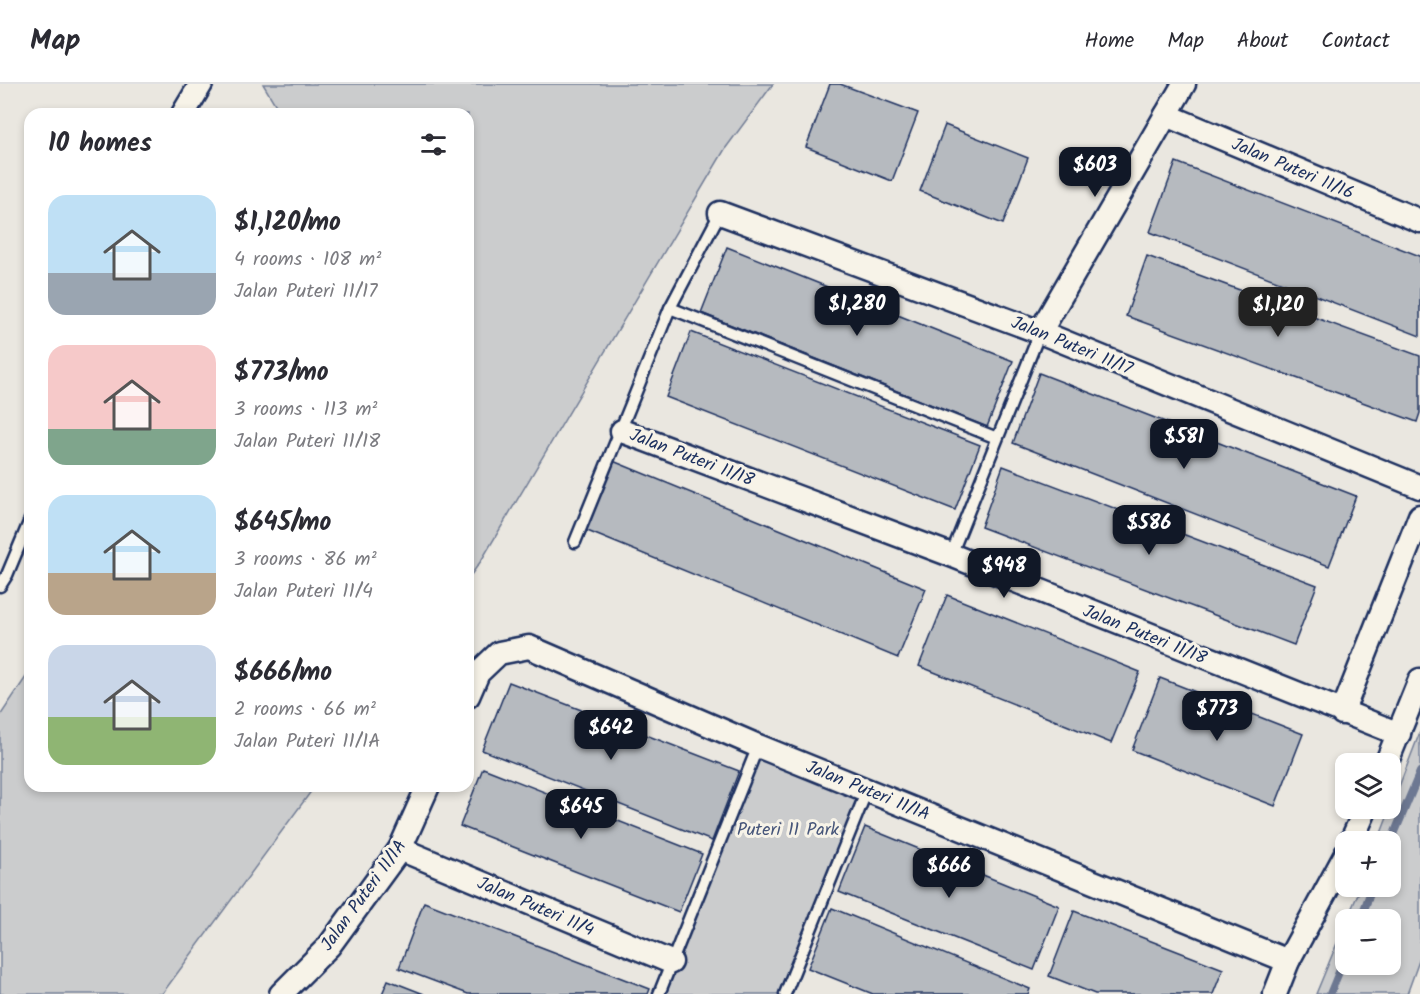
<!DOCTYPE html>
<meta charset="utf-8">
<style>
body{margin:0;font-family:Kalam,sans-serif;background:#f2f2f3;color:#2b2b33;height:100vh;display:flex;flex-direction:column;font-size:22px;white-space:nowrap}
*{box-sizing:border-box;margin:0}
p{font-size:20px;color:#7c7c81}
.icon{flex:none;width:33px;height:33px;fill:none;stroke:currentColor;stroke-width:2;stroke-linecap:round;stroke-linejoin:round}
.map{position:relative;flex:1;overflow:hidden}
.sheet{position:absolute;left:24px;top:24px;width:450px;height:684px;display:flex;flex-direction:column;background:#fff;border-radius:18px;box-shadow:0 3px 9px #0003}
.sheet>*{flex:none}
.controls{position:absolute;left:1335px;top:669px;display:grid;gap:12px}
.controls a{display:grid;place-items:center;width:66px;height:66px;border-radius:12px;background:#fff;box-shadow:0 3px 9px #0003;font-size:30px}
.price{position:absolute;translate:-50% -51px;padding:0 14px;border-radius:12px;background:#111827;color:#fff;font-size:20px;line-height:39px;filter:drop-shadow(0 2px 3px #0008)}
.price::after{content:'';position:absolute;left:50%;top:36px;width:18px;height:14px;margin-left:-9px;background:inherit;clip-path:polygon(0 0,100% 0,50% 100%)}
.price.current{background:#222;color:#fff}
ul{padding:0;list-style:none}
li{display:flex;align-items:center;gap:18px;height:150px;padding:0 24px}
li span{display:grid;place-items:center;flex:none;width:168px;height:120px;border-radius:18px;color:#555}
li>.icon{margin-inline-start:auto}
span .icon{width:72px;height:72px;fill:#fffc;stroke-width:1}
li b{font-size:26px}
h2{display:flex;justify-content:space-between;align-items:center;height:72px;padding:0 24px;font-size:26px}
header{display:flex;align-items:center;gap:36px;box-sizing:border-box;height:84px;padding:0 30px;background:#fff;border-bottom:2px solid #e1e1e2}
header strong{font-size:28px}
nav{display:flex;gap:33px;margin-inline-start:auto;font-size:21px}
.map>svg:first-child{display:block}
.green{fill:#cbcccd;stroke:#737e96;stroke-width:1.5}
.lines{fill:none;stroke-linecap:round;stroke-linejoin:round}
.stream{stroke:#6d7892;stroke-width:8}
.building{fill:#b6babf;stroke:#1b2f5e;stroke-width:1.5}
.service-casing{stroke:#1b2f5e;stroke-width:15}
.minor-casing{stroke:#1b2f5e;stroke-width:27}
.service{stroke:#f7f3e8;stroke-width:10}
.minor{stroke:#f7f3e8;stroke-width:22}
.labels{text-anchor:middle;stroke-width:6;stroke-linejoin:round;paint-order:stroke}
.street-label{font-size:18px;fill:#1b2f5e;stroke:#f7f3e8}
.park-label{font-size:18px;fill:#47567a;stroke:#f7f3e8}
</style>
<header>
<strong>Map</strong>
<nav><a>Home</a><a>Map</a><a>About</a><a>Contact</a></nav>
</header>
<div class="map">
<svg width="1420" height="910" viewBox="0 0 1420 910">
<rect width="100%" height="100%" fill="#eae7e0"/>
<filter id="ink" filterUnits="userSpaceOnUse"><feTurbulence type="fractalNoise" baseFrequency=".0167" numOctaves="2"/><feDisplacementMap in="SourceGraphic" scale="12" xChannelSelector="R" yChannelSelector="G"/><feConvolveMatrix kernelMatrix="1 2 1 2 8 2 1 2 1" color-interpolation-filters="sRGB"/></filter>
<g filter="url(#ink)">
<g class="green">
<polygon points="263,0 773,0 725,65 481,477 468,495 468,30 281,30"/>
<polygon points="30,587 30,702 315,702 162,910 0,910 0,632"/>
<polygon points="1420,648 1420,874 1407,910 1316,910 1345,840 1346,880 1390,880 1390,836 1347,835 1361,803 1390,802 1390,758 1378,757"/>
<polygon points="758,662 867,706 785,910 659,910"/>
</g>
<g class="lines">
<g class="stream">
<polyline points="1390,760 1420,688"/>
<polyline points="1360,836 1373,802"/>
<polyline points="1330,910 1346,871"/>
</g>
</g>
<g class="building">
<polygon points="830,0 840,0 918,29 892,97 806,63"/>
<polygon points="945,41 1028,74 1003,140 920,107"/>
<polygon points="1176,78 1420,172 1420,252 1150,148"/>
<polygon points="727,163 1013,277 987,343 701,229"/>
<polygon points="1147,172 1420,272 1420,329 1417,338 1126,232"/>
<polygon points="691,248 980,361 955,426 666,313"/>
<polygon points="1039,289 1356,412 1329,482 1013,359"/>
<polygon points="613,377 926,505 898,574 585,446"/>
<polygon points="1003,382 1317,501 1294,561 981,443"/>
<polygon points="947,511 1140,588 1111,659 919,582"/>
<polygon points="1160,594 1303,650 1275,722 1132,666"/>
<polygon points="509,598 739,687 712,757 482,666"/>
<polygon points="483,684 702,770 679,828 460,742"/>
<polygon points="865,743 1059,822 1034,886 839,808"/>
<polygon points="424,818 650,905 648,910 468,910 399,884"/>
<polygon points="832,824 1030,905 1028,910 873,910 808,884"/>
<polygon points="1074,827 1223,885 1213,910 1095,910 1049,892"/>
<polygon points="388,896 424,910 382,910"/>
</g>
<g class="lines">
<defs>
<g id="service">
<polyline points="670,224 997,354"/>
<polyline points="575,458 670,224 720,129"/>
<polyline points="951,471 1040,248"/>
<polyline points="0,502 7,491 30,436"/>
<polyline points="659,910 758,662"/>
<polyline points="785,910 867,706"/>
</g>
<g id="minor">
<polyline points="183,30 201,0"/>
<polyline points="1166,31 1420,137"/>
<polyline points="720,129 1040,248 1420,403"/>
<polyline points="1040,248 1184,0"/>
<polyline points="622,347 951,471 1399,650"/>
<polyline points="468,612 478,589 499,569 529,563 758,662 1288,877"/>
<polyline points="1342,629 1420,432"/>
<polyline points="1386,680 1420,596"/>
<polyline points="1351,758 1366,724"/>
<polyline points="400,765 671,878"/>
<polyline points="281,910 329,862 400,765 428,702"/>
<polyline points="1275,910 1288,877 1346,770"/>
</g>
</defs>
<use href="#service" class="service-casing"/>
<use href="#minor" class="minor-casing"/>
<use href="#service" class="service"/>
<use href="#minor" class="minor"/>
</g>
</g>
<g class="labels">
<g class="street-label">
<text transform="translate(1293 84) rotate(23)" y="6">Jalan Puteri 11/16</text>
<text transform="translate(1072 261) rotate(22)" y="6">Jalan Puteri 11/17</text>
<text transform="translate(692 373) rotate(21)" y="6">Jalan Puteri 11/18</text>
<text transform="translate(1145 550) rotate(22)" y="6">Jalan Puteri 11/18</text>
<text transform="translate(868 706) rotate(22)" y="6">Jalan Puteri 11/1A</text>
<text transform="translate(363 811) rotate(-54)" y="6">Jalan Puteri 11/1A</text>
<text transform="translate(536 822) rotate(23)" y="6">Jalan Puteri 11/4</text>
</g>
<g class="park-label">
<text x="788" y="751">Puteri 11 Park</text>
</g>
</g>
</svg>
<div class="controls">
<a><svg class="icon" aria-label="layers" viewBox="0 0 24 24"><path d="M12 4l9 5-9 5-9-5zM3 14l9 5 9-5"/></svg></a>
<a>+</a>
<a>−</a>
</div>
<b class="price" style="left:1095px;top:114px">$603</b>
<b class="price" style="left:857px;top:253px">$1,280</b>
<b class="price current" style="left:1278px;top:254px">$1,120</b>
<b class="price" style="left:1184px;top:386px">$581</b>
<b class="price" style="left:1149px;top:472px">$586</b>
<b class="price" style="left:1004px;top:515px">$948</b>
<b class="price" style="left:1217px;top:658px">$773</b>
<b class="price" style="left:611px;top:677px">$642</b>
<b class="price" style="left:581px;top:756px">$645</b>
<b class="price" style="left:949px;top:815px">$666</b>
<section class="sheet">
<h2>10 homes<svg class="icon" aria-label="filters" viewBox="0 0 24 24"><path d="M4 7h16M4 17h16"/><circle cx="9" cy="7" r="2"/><circle cx="15" cy="17" r="2"/></svg></h2>
<ul>
<li><span style="background:linear-gradient(#bfe0f5 65%,#9aa5b1 0)"><svg class="icon" aria-label="home" viewBox="0 0 24 24"><path d="M3 11l9-7 9 7M6 9v11h12V9"/></svg></span><div><b>$1,120/mo</b><p>4 rooms · 108 m²</p><p>Jalan Puteri 11/17</p></div></li>
<li><span style="background:linear-gradient(#f6c9c9 70%,#7fa58c 0)"><svg class="icon" aria-label="home" viewBox="0 0 24 24"><path d="M3 11l9-7 9 7M6 9v11h12V9"/></svg></span><div><b>$773/mo</b><p>3 rooms · 113 m²</p><p>Jalan Puteri 11/18</p></div></li>
<li><span style="background:linear-gradient(#bfe0f5 65%,#b9a48a 0)"><svg class="icon" aria-label="home" viewBox="0 0 24 24"><path d="M3 11l9-7 9 7M6 9v11h12V9"/></svg></span><div><b>$645/mo</b><p>3 rooms · 86 m²</p><p>Jalan Puteri 11/4</p></div></li>
<li><span style="background:linear-gradient(#c9d6e8 60%,#8fb573 0)"><svg class="icon" aria-label="home" viewBox="0 0 24 24"><path d="M3 11l9-7 9 7M6 9v11h12V9"/></svg></span><div><b>$666/mo</b><p>2 rooms · 66 m²</p><p>Jalan Puteri 11/1A</p></div></li>
</ul>
</section>
</div>
